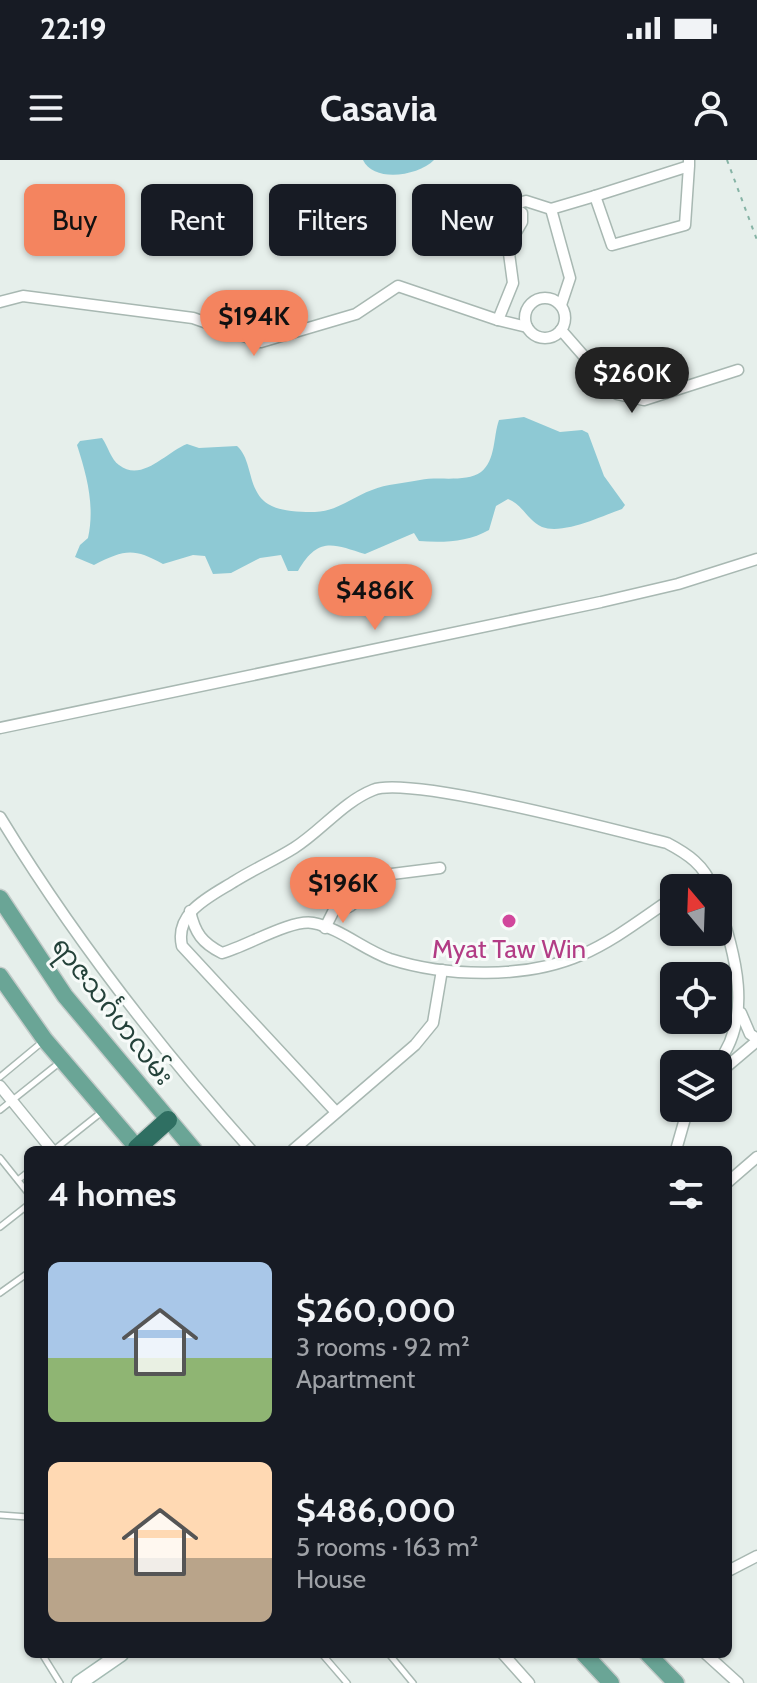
<!DOCTYPE html>
<meta charset="utf-8">
<style>
body{margin:0;font-family:Cabin,"Noto Sans Myanmar",sans-serif;background:#242831;color:#f1f3f6;height:100vh;display:flex;flex-direction:column;font-size:30px;white-space:nowrap}
*{box-sizing:border-box;margin:0}
p{font-size:26px;color:#9ea1a6}
.icon{flex:none;width:44px;height:44px;fill:none;stroke:currentColor;stroke-width:2;stroke-linecap:round;stroke-linejoin:round}
.map{position:relative;flex:1;overflow:hidden}
.sheet{position:absolute;left:24px;top:986px;width:708px;height:512px;display:flex;flex-direction:column;background:#171b24;border-radius:12px;box-shadow:0 2px 6px #0004}
.sheet>*{flex:none}
.guide{position:absolute;left:24px;top:24px;width:710px;height:72px;display:flex;gap:16px}
.needle{width:52px;rotate:341deg}
.tools{position:absolute;left:660px;top:714px;display:grid;gap:16px}
.tools a{display:grid;place-items:center;width:72px;height:72px;border-radius:12px;background:#171b24;box-shadow:0 2px 6px #0004;font-size:40px}
.price{position:absolute;translate:-50% -68px;padding:0 18px;border-radius:28px;background:#f4845f;color:#111;font-size:26px;line-height:52px;filter:drop-shadow(0 2px 4px #0008)}
.price::after{content:'';position:absolute;left:50%;top:48px;width:24px;height:18px;margin-left:-12px;background:inherit;clip-path:polygon(0 0,100% 0,50% 100%)}
.price.current{background:#222;color:#fff}
ul{padding:0;list-style:none}
li{display:flex;align-items:center;gap:24px;height:200px;padding:0 24px}
li span{display:grid;place-items:center;flex:none;width:224px;height:160px;border-radius:12px;color:#555}
li>.icon{margin-inline-start:auto}
span .icon{width:96px;height:96px;fill:#fffc;stroke-width:1}
li b{font-size:34px}
h2{display:flex;justify-content:space-between;align-items:center;height:96px;padding:0 24px;font-size:34px}
.pill{padding:0 28px;border-radius:12px;background:#171b24;box-shadow:0 2px 6px #0004;font-size:28px;line-height:72px}
.pill.current{background:#f4845f;color:#111}
.status{display:flex;justify-content:space-between;align-items:center;height:56px;padding:0 40px;background:#171b24;direction:ltr}
.status svg{height:22px;fill:currentColor}
header{display:flex;justify-content:space-between;align-items:center;height:104px;padding:0 24px;background:#171b24;font-size:36px;font-weight:700}
.map>svg:first-child{display:block}
.water{fill:#8ec9d4}
.lines{fill:none;stroke-linecap:round;stroke-linejoin:round}
.lane-casing{stroke:#a8b8b2;stroke-width:8}
.street-casing{stroke:#a8b8b2;stroke-width:13}
.secondary-casing{stroke:#a4bbb3;stroke-width:17}
.primary-casing{stroke:#c2cac8;stroke-width:19}
.highway-casing{stroke:#c2cac8;stroke-width:21}
.path{stroke:#86b3a5;stroke-width:2;stroke-dasharray:4 6;stroke-linecap:butt}
.lane{stroke:#fff;stroke-width:5}
.street{stroke:#fff;stroke-width:10}
.secondary{stroke:#fff;stroke-width:14}
.primary{stroke:#6aa596;stroke-width:16}
.highway{stroke:#2f6f62;stroke-width:18}
.hotel-dot{fill:#d1479c;stroke:#f7fbf9;stroke-width:3}
.labels{text-anchor:middle;stroke-width:6;stroke-linejoin:round;paint-order:stroke}
.hotel-label{font-size:26px;fill:#b23c85;stroke:#f7fbf9}
.street-label{font-size:26px;fill:#24423a;stroke:#f7fbf9}
</style>
<div class="status"><b>22:19</b><svg viewBox="0 0 49 12"><path d="M0 12V9h3v3zM5 12V6h3v6zM10 12V3h3v9zM15 12V0h3v12zM26 1h20v11H26zM47 4h2v5h-2z"/></svg></div>
<header><svg class="icon" aria-label="menu" viewBox="0 0 24 24"><path d="M4 6h16M4 12h16M4 18h16"/></svg>Casavia<svg class="icon" aria-label="person" viewBox="0 0 24 24"><circle cx="12" cy="8" r="4"/><path d="M4 21q1-7 8-7t8 7"/></svg></header>
<div class="map">
<svg width="757" height="1523" viewBox="0 0 757 1523">
<rect width="100%" height="100%" fill="#e6efeb"/>
<g class="water">
<path d="M363 0H434C418 16 374 23 363 0Z"/>
<path d="M524 257 560 272 582 270 588 273 604 316 625 345 622 349C602 356 563 375 542 367 528 361 522 344 508 339L496 346 489 370C468 382 443 383 419 381L414 373 365 394C333 384 318 376 298 411H288L281 395 260 398 231 413 213 414 205 396 193 395 163 404C134 388 125 389 94 405L75 397 80 385 88 378C95 346 87 316 77 285L80 281 102 278C108 286 111 300 119 305 142 323 166 292 187 284L199 288 237 286C253 300 247 331 268 344 281 352 301 352 315 352 338 351 352 337 372 330 386 324 405 323 420 320 438 316 466 323 481 312 496 300 493 277 499 260Z"/>
</g>
<g class="lines">
<defs>
<g id="lane">
<polyline points="0,917 41,883"/>
<polyline points="0,950 59,903"/>
<polyline points="54,990 103,951"/>
<polyline points="0,998 28,1033"/>
<polyline points="18,1020 28,1012"/>
<polyline points="0,1067 28,1045"/>
<polyline points="0,1133 28,1113"/>
<polyline points="0,1355 28,1357"/>
<polyline points="42,1494 60,1523"/>
<polyline points="322,1494 347,1523"/>
<polyline points="389,1494 413,1523"/>
</g>
<g id="street">
<polyline points="689,6 595,36 612,85 685,65 689,6 689,0"/>
<polyline points="509,45 522,53 522,62 508,86 513,123 498,160 527,167"/>
<polyline points="551,49 570,118 561,145"/>
<polyline points="429,67 526,41 551,49 595,36"/>
<circle cx="545" cy="158" r="20"/>
<polyline points="0,142 23,136 193,158 261,182 356,154 398,126 498,160"/>
<polyline points="561,170 617,234 644,240 738,210"/>
<polyline points="0,568 601,442 678,424 757,399"/>
<path d="M0 657C73 777 157 885 251 990"/>
<circle cx="343" cy="734" r="14"/>
<polyline points="354,725 384,715 440,708"/>
<path d="M190 751C195 773 202 783 222 793 247 786 291 759 313 763 340 768 364 790 390 799 446 817 526 819 581 795 614 781 644 757 674 737"/>
<polyline points="325,768 336,746"/>
<polyline points="741,853 750,874 757,879"/>
<path d="M717 904C754 857 735 795 718 742"/>
<polyline points="718,914 757,881"/>
<polyline points="0,926 52,990"/>
<path d="M336 952 182 786C174 752 211 736 235 721 254 709 275 700 294 688 321 671 343 642 373 630 409 615 618 671 667 683 688 694 704 705 713 728"/>
<polyline points="293,990 415,885 433,863 442,810"/>
<polyline points="676,990 688,948"/>
<polyline points="728,1022 757,997"/>
<polyline points="728,1411 757,1396"/>
<polyline points="503,1494 529,1523"/>
<polyline points="706,1494 738,1523"/>
</g>
<polyline id="secondary" points="79,1523 121,1494"/>
<g id="primary">
<polyline points="0,738 65,836 194,990"/>
<polyline points="0,816 45,880 139,990"/>
<polyline points="584,1494 611,1523"/>
<polyline points="648,1494 676,1523"/>
</g>
<polyline id="highway" points="137,988 168,960"/>
</defs>
<use href="#lane" class="lane-casing"/>
<use href="#street" class="street-casing"/>
<use href="#secondary" class="secondary-casing"/>
<use href="#primary" class="primary-casing"/>
<use href="#highway" class="highway-casing"/>
<polyline class="path" points="727,0 757,80"/>
<use href="#lane" class="lane"/>
<use href="#street" class="street"/>
<use href="#secondary" class="secondary"/>
<use href="#primary" class="primary"/>
<use href="#highway" class="highway"/>
</g>
<circle class="hotel-dot" cx="509" cy="761" r="8"/>
<g class="labels">
<g class="hotel-label">
<text x="509" y="798">Myat Taw Win</text>
</g>
<g class="street-label">
<text transform="translate(113 851) rotate(52)" y="9">ရာဇသင်္ဂဟလမ်း</text>
</g>
</g>
</svg>
<div class="tools">
<a><svg class="needle" viewBox="-14 -14 28 28"><path d="M0-13l5 13h-10z" fill="#e53935"/><path d="M0 13l5-13h-10z" fill="#9ea1a6"/></svg></a>
<a><svg class="icon" aria-label="locate" viewBox="0 0 24 24"><circle cx="12" cy="12" r="6"/><path d="M12 2v4M12 18v4M2 12h4M18 12h4"/></svg></a>
<a><svg class="icon" aria-label="layers" viewBox="0 0 24 24"><path d="M12 4l9 5-9 5-9-5zM3 14l9 5 9-5"/></svg></a>
</div>
<b class="price" style="left:254px;top:198px">$194K</b>
<b class="price current" style="left:632px;top:255px">$260K</b>
<b class="price" style="left:375px;top:472px">$486K</b>
<b class="price" style="left:343px;top:765px">$196K</b>
<div class="guide">
<a class="pill current">Buy</a>
<a class="pill">Rent</a>
<a class="pill">Filters</a>
<a class="pill">New</a>
</div>
<section class="sheet">
<h2>4 homes<svg class="icon" aria-label="filters" viewBox="0 0 24 24"><path d="M4 7h16M4 17h16"/><circle cx="9" cy="7" r="2"/><circle cx="15" cy="17" r="2"/></svg></h2>
<ul>
<li><span style="background:linear-gradient(#a9c7e8 60%,#8fb573 0)"><svg class="icon" aria-label="home" viewBox="0 0 24 24"><path d="M3 11l9-7 9 7M6 9v11h12V9"/></svg></span><div><b>$260,000</b><p>3 rooms · 92 m²</p><p>Apartment</p></div></li>
<li><span style="background:linear-gradient(#ffd9b3 60%,#b9a48a 0)"><svg class="icon" aria-label="home" viewBox="0 0 24 24"><path d="M3 11l9-7 9 7M6 9v11h12V9"/></svg></span><div><b>$486,000</b><p>5 rooms · 163 m²</p><p>House</p></div></li>
</ul>
</section>
</div>
